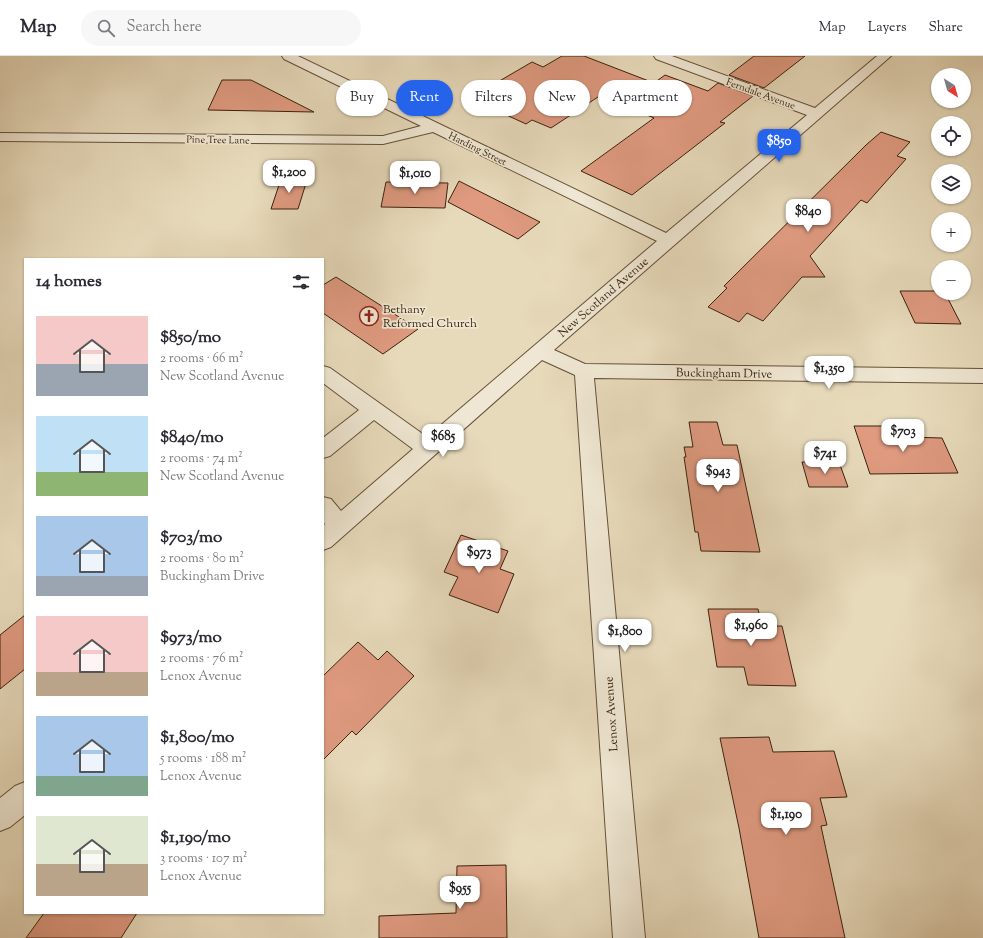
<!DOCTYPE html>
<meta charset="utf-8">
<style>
body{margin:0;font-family:"Sorts Mill Goudy",serif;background:#f7f7f7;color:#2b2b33;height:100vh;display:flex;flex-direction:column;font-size:15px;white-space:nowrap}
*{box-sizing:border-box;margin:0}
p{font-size:13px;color:#7c7c81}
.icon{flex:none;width:22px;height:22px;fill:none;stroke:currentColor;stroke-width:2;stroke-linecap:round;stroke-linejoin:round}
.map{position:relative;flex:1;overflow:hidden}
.panel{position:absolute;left:24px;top:202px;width:300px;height:656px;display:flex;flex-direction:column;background:#fff;border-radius:0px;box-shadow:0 1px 3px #0004}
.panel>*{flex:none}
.banner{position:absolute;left:336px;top:24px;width:380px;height:36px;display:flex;gap:8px}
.needle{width:26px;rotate:143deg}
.controls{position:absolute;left:931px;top:12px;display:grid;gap:8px}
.controls a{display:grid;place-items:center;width:40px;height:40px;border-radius:50%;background:#fff;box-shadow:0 1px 3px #0004;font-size:20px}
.price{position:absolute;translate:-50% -34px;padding:0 9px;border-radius:8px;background:#fff;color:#222;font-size:13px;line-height:26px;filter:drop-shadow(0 1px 2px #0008)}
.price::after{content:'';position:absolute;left:50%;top:24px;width:12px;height:9px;margin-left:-6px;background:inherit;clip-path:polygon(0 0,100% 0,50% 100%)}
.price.on{background:#2563eb;color:#fff}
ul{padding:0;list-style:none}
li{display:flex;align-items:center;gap:12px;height:100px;padding:0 12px}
li span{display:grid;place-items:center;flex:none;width:112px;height:80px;border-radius:0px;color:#555}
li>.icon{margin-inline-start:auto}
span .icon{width:48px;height:48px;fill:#fffc;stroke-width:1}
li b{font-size:17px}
h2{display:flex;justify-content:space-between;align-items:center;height:48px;padding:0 12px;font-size:17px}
.chip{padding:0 14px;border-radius:18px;background:#fff;box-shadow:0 1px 3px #0004;font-size:14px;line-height:36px}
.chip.on{background:#2563eb;color:#fff}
header{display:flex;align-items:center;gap:24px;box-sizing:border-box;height:56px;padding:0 20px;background:#fff;border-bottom:1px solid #e1e1e2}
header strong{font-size:19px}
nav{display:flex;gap:22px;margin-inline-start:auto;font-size:14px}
.search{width:280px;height:36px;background:#f7f7f7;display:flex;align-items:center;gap:10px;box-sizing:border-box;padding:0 14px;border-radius:22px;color:#7c7c81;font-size:15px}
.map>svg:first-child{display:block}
.building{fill:#df9a80;stroke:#3a220d}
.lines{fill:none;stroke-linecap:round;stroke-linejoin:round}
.minor-casing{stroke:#655038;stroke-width:2}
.minor{fill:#efe7d3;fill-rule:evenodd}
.labels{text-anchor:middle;stroke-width:3.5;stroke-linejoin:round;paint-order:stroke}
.far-street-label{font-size:10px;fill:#3a220d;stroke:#efe7d3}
.street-label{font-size:12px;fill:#3a220d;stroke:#efe7d3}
.poi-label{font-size:12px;fill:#3a220d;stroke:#efe7d3;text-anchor:start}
</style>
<header>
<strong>Map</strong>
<div class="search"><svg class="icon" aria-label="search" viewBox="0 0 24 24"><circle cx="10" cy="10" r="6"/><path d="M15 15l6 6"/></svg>Search here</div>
<nav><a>Map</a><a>Layers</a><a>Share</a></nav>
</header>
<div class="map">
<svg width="983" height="882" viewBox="0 0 983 882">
<rect width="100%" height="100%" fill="#e7dabb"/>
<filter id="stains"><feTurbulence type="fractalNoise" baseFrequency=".005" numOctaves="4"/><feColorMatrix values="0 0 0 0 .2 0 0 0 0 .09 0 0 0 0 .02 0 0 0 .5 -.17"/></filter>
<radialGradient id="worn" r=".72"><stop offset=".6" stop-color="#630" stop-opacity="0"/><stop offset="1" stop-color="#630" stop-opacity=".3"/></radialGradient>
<g class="building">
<polygon points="562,0 584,0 654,27 665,19 708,35 718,27 753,40 720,66 725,67 632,139 581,115 654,62 601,39 551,72 532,64 526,68 465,40 491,25 496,27 532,6 543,11"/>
<polygon points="754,0 805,0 764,32 729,19"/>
<polygon points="222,24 251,24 314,56 208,54"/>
<polygon points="881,76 910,86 897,100 906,103 867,147 861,144 810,200 825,221 802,221 763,265 747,257 739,266 708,251 727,232 724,230 866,89"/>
<polygon points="281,123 307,124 298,153 271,153"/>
<polygon points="459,125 540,166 518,183 448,146"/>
<polygon points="386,126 448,127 445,152 381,151"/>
<polygon points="336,221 399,261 418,273 383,298 323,257 323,229"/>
<polygon points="900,235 938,235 938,237 945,237 961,268 915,267"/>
<polygon points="689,366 717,366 723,389 737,389 760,496 701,495 698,476 695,476 684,401 686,401 684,391 693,391"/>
<polygon points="854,370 889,370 892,378 906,378 907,381 942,382 958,417 870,418"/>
<polygon points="802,406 839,406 848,431 809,431"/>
<polygon points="461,479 508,495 500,513 514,518 498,557 449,539 458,521 444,516"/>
<polygon points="708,553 758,553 762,570 782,570 796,630 748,629 744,611 717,611"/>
<polygon points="25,559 25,613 0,633 0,579"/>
<polygon points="358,586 378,604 387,595 414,620 356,679 352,675 323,704 323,620"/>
<polygon points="769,681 773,696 834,695 847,741 820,742 827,769 821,770 845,882 759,882 739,772 720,682"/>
<polygon points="506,809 507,882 379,882 379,860 456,857 457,810"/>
<polygon points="44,857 137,857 121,882 26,882"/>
</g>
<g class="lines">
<defs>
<g id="minor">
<polygon points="282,0 298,0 666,177 807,59 656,3 654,0 672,0 815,52 877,0 891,0 554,294 585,308 983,313 983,327 594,322 645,882 613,882 575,319 542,304 331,491 323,494 323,470 325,468 323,466 323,441 331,443 341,455 413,393 374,364 330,400 323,402 323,382 359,354 323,327 323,310 330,312 427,381 657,185 433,76 383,88 0,85 0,77 383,80 421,70 284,3"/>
<polygon points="25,726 25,759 10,771 0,775 0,742 15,730"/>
</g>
</defs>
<use href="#minor" class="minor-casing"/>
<use href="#minor" class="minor"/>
</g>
<defs>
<symbol id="church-ring" viewBox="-11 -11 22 22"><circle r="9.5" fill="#efe7d3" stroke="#8f2418" stroke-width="1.5"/><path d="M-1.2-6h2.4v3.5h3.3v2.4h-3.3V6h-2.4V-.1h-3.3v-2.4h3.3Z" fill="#8f2418"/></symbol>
</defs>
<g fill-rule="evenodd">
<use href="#church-ring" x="358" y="249" width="22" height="22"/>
</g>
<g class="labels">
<g class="far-street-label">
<text transform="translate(761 37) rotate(20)" y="4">Ferndale Avenue</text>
<text transform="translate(218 83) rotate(1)" y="4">Pine Tree Lane</text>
<text transform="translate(478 92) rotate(26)" y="4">Harding Street</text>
</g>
<g class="street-label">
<text transform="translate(603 241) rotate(-41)" y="4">New Scotland Avenue</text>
<text transform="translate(724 317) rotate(1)" y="4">Buckingham Drive</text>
<text transform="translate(611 658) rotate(-94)" y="4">Lenox Avenue</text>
</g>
<g class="poi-label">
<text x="383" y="257">Bethany<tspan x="383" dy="14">Reformed Church</tspan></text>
</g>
</g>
<rect width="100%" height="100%" filter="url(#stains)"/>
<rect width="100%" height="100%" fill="url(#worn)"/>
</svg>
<div class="controls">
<a><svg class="needle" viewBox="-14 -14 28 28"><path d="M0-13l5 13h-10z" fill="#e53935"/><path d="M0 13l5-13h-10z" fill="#7c7c81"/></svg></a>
<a><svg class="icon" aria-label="locate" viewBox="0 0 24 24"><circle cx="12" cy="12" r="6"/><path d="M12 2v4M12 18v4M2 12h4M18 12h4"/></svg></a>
<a><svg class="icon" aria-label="layers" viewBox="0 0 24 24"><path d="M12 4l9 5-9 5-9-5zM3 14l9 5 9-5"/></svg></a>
<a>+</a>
<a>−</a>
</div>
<b class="price on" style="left:779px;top:107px">$850</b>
<b class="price" style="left:289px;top:138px">$1,200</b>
<b class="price" style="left:415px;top:139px">$1,010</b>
<b class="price" style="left:808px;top:177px">$840</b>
<b class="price" style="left:829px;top:334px">$1,350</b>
<b class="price" style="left:903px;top:397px">$703</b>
<b class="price" style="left:443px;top:402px">$685</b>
<b class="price" style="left:825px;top:419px">$741</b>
<b class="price" style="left:718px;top:437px">$943</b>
<b class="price" style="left:479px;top:518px">$973</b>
<b class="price" style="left:751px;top:591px">$1,960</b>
<b class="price" style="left:625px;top:597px">$1,800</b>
<b class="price" style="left:786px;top:780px">$1,190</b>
<b class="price" style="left:460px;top:854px">$955</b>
<div class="banner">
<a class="chip">Buy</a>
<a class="chip on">Rent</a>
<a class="chip">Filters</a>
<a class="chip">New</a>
<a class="chip">Apartment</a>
</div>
<section class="panel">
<h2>14 homes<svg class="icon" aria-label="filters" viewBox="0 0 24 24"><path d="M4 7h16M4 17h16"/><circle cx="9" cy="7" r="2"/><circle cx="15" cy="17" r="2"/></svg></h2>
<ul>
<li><span style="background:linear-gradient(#f6c9c9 60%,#9aa5b1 0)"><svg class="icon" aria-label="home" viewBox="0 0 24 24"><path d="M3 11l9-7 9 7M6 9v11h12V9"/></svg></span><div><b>$850/mo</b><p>2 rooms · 66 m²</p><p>New Scotland Avenue</p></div></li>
<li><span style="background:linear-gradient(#bfe0f5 70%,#8fb573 0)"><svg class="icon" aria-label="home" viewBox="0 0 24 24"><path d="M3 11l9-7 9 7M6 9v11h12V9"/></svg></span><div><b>$840/mo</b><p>2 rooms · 74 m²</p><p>New Scotland Avenue</p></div></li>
<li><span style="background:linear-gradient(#a9c7e8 75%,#9aa5b1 0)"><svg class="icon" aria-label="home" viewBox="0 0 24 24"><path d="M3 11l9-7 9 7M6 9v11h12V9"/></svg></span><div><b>$703/mo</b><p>2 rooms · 80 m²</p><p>Buckingham Drive</p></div></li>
<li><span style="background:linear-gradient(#f6c9c9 70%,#b9a48a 0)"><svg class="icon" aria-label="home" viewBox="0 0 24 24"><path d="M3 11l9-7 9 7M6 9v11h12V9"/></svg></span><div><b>$973/mo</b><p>2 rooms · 76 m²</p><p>Lenox Avenue</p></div></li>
<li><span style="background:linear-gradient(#a9c7e8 75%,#7fa58c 0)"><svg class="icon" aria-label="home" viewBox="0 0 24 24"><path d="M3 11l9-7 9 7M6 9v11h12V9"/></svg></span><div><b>$1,800/mo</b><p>5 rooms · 188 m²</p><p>Lenox Avenue</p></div></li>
<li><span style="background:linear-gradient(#dfe7d0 60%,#b9a48a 0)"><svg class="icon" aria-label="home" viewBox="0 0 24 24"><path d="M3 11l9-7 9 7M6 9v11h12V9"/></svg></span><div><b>$1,190/mo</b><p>3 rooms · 107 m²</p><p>Lenox Avenue</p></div></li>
</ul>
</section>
</div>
